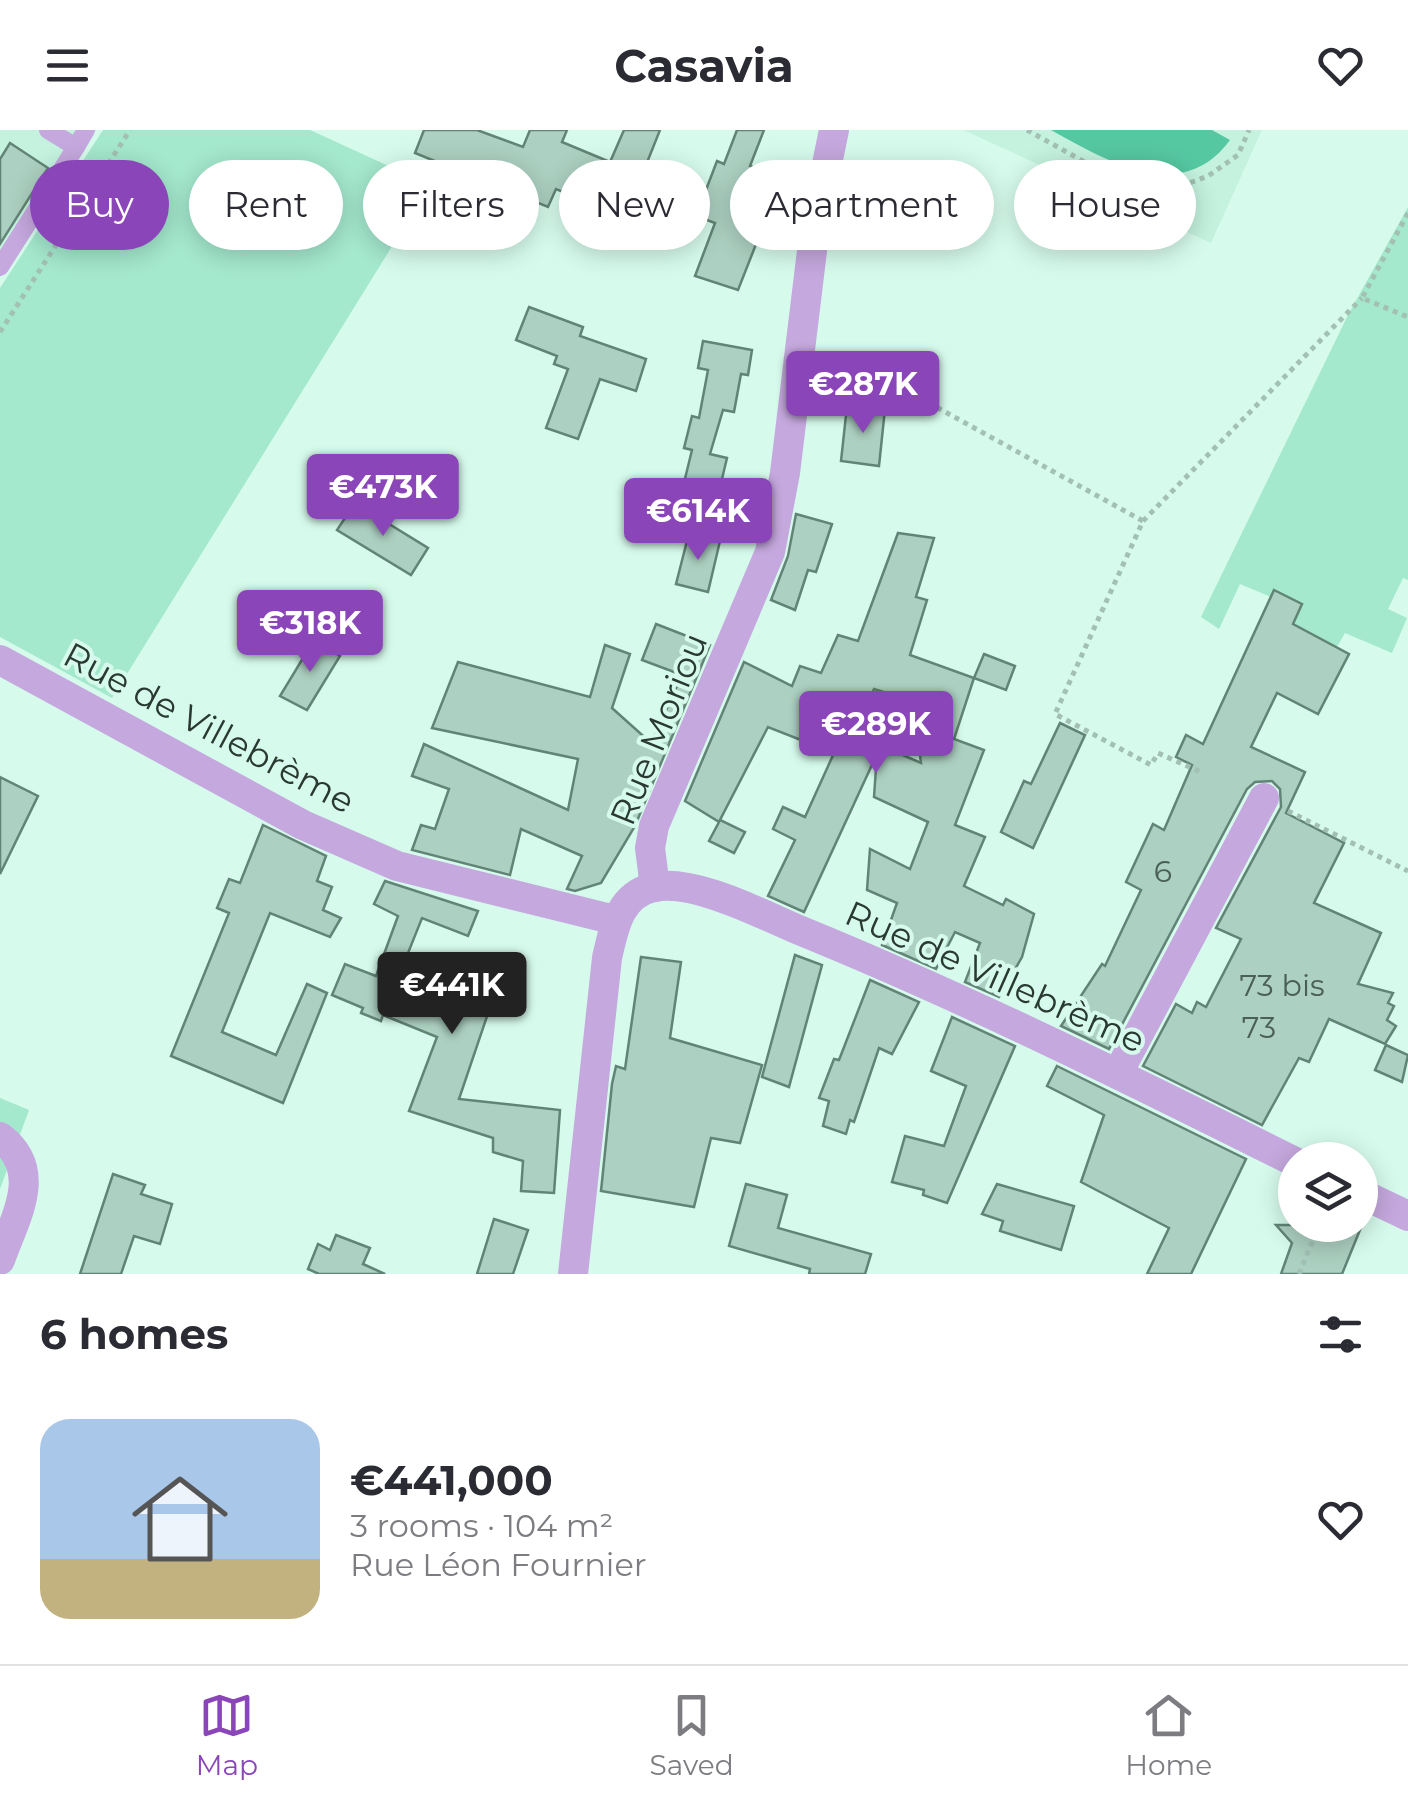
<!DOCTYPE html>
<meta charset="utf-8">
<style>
body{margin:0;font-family:Montserrat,sans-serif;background:#f2f2f3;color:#2b2b33;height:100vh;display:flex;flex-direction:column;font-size:38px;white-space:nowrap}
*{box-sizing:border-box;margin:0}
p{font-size:32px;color:#7c7c81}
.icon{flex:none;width:55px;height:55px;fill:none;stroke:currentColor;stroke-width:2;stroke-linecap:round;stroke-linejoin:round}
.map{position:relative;height:1144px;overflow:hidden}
.details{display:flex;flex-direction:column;background:#fff;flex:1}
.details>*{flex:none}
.top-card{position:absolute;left:30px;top:30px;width:1350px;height:90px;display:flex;gap:20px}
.buttons{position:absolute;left:1278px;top:1012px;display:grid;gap:20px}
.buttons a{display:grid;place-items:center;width:100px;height:100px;border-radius:50%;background:#fff;box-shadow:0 5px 25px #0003;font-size:50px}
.price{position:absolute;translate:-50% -85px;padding:0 22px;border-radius:10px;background:#8a46b9;color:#fff;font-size:32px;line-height:65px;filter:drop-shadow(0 2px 5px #0008)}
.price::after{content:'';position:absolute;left:50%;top:60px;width:30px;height:22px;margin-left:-15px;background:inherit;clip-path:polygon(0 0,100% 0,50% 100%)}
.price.active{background:#222;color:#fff}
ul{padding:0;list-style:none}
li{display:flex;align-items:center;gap:30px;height:250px;padding:0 40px}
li+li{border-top:2px solid #e1e1e2}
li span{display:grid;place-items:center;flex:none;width:280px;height:200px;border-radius:30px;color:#555}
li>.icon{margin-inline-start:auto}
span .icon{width:120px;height:120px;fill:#fffc;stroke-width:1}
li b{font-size:42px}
h2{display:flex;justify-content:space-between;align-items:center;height:120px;padding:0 40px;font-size:42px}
.pill{padding:0 35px;border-radius:45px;background:#fff;box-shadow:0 5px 25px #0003;font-size:35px;line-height:90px}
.pill.active{background:#8a46b9;color:#fff}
header{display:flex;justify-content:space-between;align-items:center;height:130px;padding:0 40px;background:#fff;font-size:45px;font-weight:700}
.tab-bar{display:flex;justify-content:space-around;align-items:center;height:140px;border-top:2px solid #e1e1e2;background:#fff;font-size:28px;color:#7c7c81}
.tab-bar a{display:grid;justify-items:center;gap:5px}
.tab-bar .active{color:#8a46b9}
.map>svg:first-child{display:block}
.built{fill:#c4f2df}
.green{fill:#a4e8ce}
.forest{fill:#55c8a2}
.building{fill:#acd0c1;stroke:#628476;stroke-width:2.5;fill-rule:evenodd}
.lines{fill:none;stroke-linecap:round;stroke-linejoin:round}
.path{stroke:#a2c0b4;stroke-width:5;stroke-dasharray:5 5;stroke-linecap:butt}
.service{stroke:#c5a8de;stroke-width:18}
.minor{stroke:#c5a8de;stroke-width:30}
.labels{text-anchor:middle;stroke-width:8;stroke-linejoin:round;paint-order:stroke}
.number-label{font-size:30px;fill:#4a5f56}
.street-label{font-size:35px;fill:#2a3933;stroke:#d6fbec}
</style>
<header><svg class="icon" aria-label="menu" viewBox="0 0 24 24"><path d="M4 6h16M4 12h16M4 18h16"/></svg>Casavia<svg class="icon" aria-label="heart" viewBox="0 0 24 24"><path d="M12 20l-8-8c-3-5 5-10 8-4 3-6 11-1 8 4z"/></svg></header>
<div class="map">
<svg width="1408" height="1144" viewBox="0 0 1408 1144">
<rect width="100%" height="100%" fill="#d6fbec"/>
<g class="built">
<polygon points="0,0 96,0 0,141"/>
<polygon points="963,0 1262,0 1211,113"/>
</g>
<g class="green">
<polygon points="103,0 310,0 430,55 112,568 0,507 0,158"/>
<polygon points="1408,77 1408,450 1403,448 1388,479 1407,488 1392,523 1345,503 1337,517 1293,494 1302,474 1275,460 1271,467 1240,454 1219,499 1201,487 1348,185"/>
<polygon points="0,968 29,980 0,1059"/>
</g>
<path class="forest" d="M1051 0H1212L1230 10C1182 76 1107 31 1051 0Z"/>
<g class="building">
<polygon points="424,0 477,0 523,17 530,0 567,0 562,12 610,32 624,0 660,0 642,45 659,52 650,75 643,73 636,91 556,59 548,77 415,23"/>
<polygon points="737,0 764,0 750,36 762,40 755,59 794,74 789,109 762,99 738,160 695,146 715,93 696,86 717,31 724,34"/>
<polygon points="10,13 48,38 0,114 0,29"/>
<polygon points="529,177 583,197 580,206 646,229 636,261 600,249 578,309 546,298 568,239 554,234 557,226 516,210"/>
<polygon points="703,211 752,220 748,245 741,244 734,282 723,280 710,324 727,328 716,374 681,365 692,320 684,318 692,286 699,288 708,240 698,238"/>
<polygon points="847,276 885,279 879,336 841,331"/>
<polygon points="355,373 428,418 411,445 337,400"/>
<polygon points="796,384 832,394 816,442 808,440 795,480 771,470 788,426"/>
<polygon points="689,403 720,411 708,462 676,454"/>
<path d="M898 403 934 408 916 467 927 470 910 525 974 548 954 609 984 620 955 695 985 707 964 756 1003 775 1006 769 1034 784 1022 827 999 867 965 852 980 813 955 802 936 839 882 815 897 773 867 760 870 719 910 739 928 692 874 667 877 624 804 782 768 766 795 710 773 699 783 677 805 687 834 623 768 597 720 690 745 702 734 723 709 711 719 692 685 671 744 532 792 556 800 536 821 543 838 505 858 511ZM874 559 913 571 921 633 854 604Z"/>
<polygon points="1274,460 1302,474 1293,494 1349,524 1318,584 1277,563 1251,617 1305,642 1286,683 1344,713 1314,773 1381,803 1358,854 1393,863 1388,873 1394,876 1387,890 1396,896 1385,914 1329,889 1309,932 1299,928 1262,995 1143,936 1176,874 1192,883 1197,872 1206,877 1241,809 1216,798 1281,677 1280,659 1272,651 1255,652 1247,659 1109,919 1061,896 1102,834 1105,836 1141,760 1126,752 1153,694 1164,700 1192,635 1176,627 1186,605 1203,614"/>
<polygon points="656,494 710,515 635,696 601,753 575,761 567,759 582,726 521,699 510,745 412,720 421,695 435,699 449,659 412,646 424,614 568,680 578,629 432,598 458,532 590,567 605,515 630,524 612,578 651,613 682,545 642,530"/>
<polygon points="314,510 340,526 307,580 280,566"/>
<polygon points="984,524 1015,536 1006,560 974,548"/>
<polygon points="1060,593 1085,605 1033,718 1001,702 1024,651 1031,654"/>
<polygon points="0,647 38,666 0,744"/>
<polygon points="263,695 326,726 317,751 332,757 323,780 341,788 330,807 270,783 222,902 276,925 307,854 327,863 283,973 171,926 229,783 217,778 229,749 240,753"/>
<polygon points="385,751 478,781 468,806 422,788 396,853 453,875 468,828 503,839 459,969 560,980 554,1063 521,1061 523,1031 493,1022 493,1008 409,981 437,907 383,885 381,891 361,883 363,878 332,865 345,834 376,846 398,786 374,774"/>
<polygon points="795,825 822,835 789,957 762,947"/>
<polygon points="641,827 681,832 670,908 762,935 740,1013 711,1008 694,1077 601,1061 612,954 616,936 625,939"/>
<polygon points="870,850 919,872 892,924 879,918 854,992 850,990 846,1004 823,996 829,971 819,968 834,929 839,930"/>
<polygon points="952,887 1015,916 947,1073 923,1065 924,1060 892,1052 905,1006 944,1016 966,956 931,941"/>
<polygon points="1386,915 1408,925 1402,952 1375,940"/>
<polygon points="1057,936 1246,1029 1191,1144 1147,1144 1169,1098 1081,1052 1104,985 1047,956"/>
<polygon points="113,1044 145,1055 141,1064 172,1074 160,1114 134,1106 121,1144 80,1144"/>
<polygon points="746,1054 787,1065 778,1098 871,1124 865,1144 809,1144 810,1139 729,1116"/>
<polygon points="997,1054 1074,1076 1061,1120 1000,1101 1003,1091 982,1084"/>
<polygon points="494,1089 528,1100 513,1144 477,1144"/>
<polygon points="1276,1095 1362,1095 1342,1144 1281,1144 1292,1113"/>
<polygon points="336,1105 370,1118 363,1134 385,1144 319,1144 308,1139 318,1114 330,1120"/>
</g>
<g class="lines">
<g class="path">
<polyline points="1027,0 1119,51 1162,63 1208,46 1238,25 1249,0"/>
<polyline points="1408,83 1362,168 1408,187"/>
<polyline points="0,202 130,0"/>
<polyline points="825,237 900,257 1143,391 1055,584 1151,635 1158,623 1203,643"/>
<polyline points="1143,391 1362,168"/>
<polyline points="1288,681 1408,741"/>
<polyline points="1299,1144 1319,1095"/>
</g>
<g class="service">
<polyline points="48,0 76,17 86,0"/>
<polyline points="0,137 76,17"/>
</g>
<g class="minor">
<polyline points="0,530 303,695 397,736 615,790"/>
<polyline points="655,757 650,718 654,696 770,422 785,343 816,88 834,0"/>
<polyline points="1118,943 1264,668"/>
<path d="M0 1007C45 1041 15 1087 0 1130"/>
<polyline points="1360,1063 1408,1086"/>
<path d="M573 1144 607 828C614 798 619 765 654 757 695 749 761 784 799 800 968 869 1131 950 1295 1032"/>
</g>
</g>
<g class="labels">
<g class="number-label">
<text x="1163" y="752">6</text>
<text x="1282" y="866">73 bis</text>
<text x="1259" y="908">73</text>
</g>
<g class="street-label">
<text transform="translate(209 598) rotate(28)" y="12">Rue de Villebrème</text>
<text transform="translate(659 599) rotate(-68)" y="12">Rue Moriou</text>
<text transform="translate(995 847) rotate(24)" y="12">Rue de Villebrème</text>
</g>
</g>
</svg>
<div class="buttons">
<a><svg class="icon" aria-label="layers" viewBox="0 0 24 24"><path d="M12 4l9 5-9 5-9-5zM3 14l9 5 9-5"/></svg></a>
</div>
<b class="price" style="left:863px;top:306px">€287K</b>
<b class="price" style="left:383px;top:409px">€473K</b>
<b class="price" style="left:698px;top:433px">€614K</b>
<b class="price" style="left:310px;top:545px">€318K</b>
<b class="price" style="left:876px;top:646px">€289K</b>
<b class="price active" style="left:452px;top:907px">€441K</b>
<div class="top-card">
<a class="pill active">Buy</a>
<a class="pill">Rent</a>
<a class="pill">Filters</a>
<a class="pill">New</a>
<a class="pill">Apartment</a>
<a class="pill">House</a>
</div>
</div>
<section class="details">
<h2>6 homes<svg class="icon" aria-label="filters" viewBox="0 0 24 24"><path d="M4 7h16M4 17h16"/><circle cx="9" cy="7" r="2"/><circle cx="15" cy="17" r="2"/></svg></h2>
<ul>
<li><span style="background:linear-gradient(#a9c7e8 70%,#c2b280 0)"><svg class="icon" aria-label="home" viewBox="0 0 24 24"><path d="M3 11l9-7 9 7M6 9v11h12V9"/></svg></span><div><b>€441,000</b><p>3 rooms · 104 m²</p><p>Rue Léon Fournier</p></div><svg class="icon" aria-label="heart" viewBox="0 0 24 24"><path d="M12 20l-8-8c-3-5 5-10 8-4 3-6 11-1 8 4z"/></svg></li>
</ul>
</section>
<nav class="tab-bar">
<a class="active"><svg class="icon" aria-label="map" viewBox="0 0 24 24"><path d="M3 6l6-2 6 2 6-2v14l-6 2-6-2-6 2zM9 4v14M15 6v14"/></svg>Map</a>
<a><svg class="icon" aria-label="saved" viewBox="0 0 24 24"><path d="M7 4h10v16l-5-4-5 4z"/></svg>Saved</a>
<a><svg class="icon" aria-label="home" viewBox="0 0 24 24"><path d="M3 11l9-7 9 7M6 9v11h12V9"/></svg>Home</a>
</nav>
